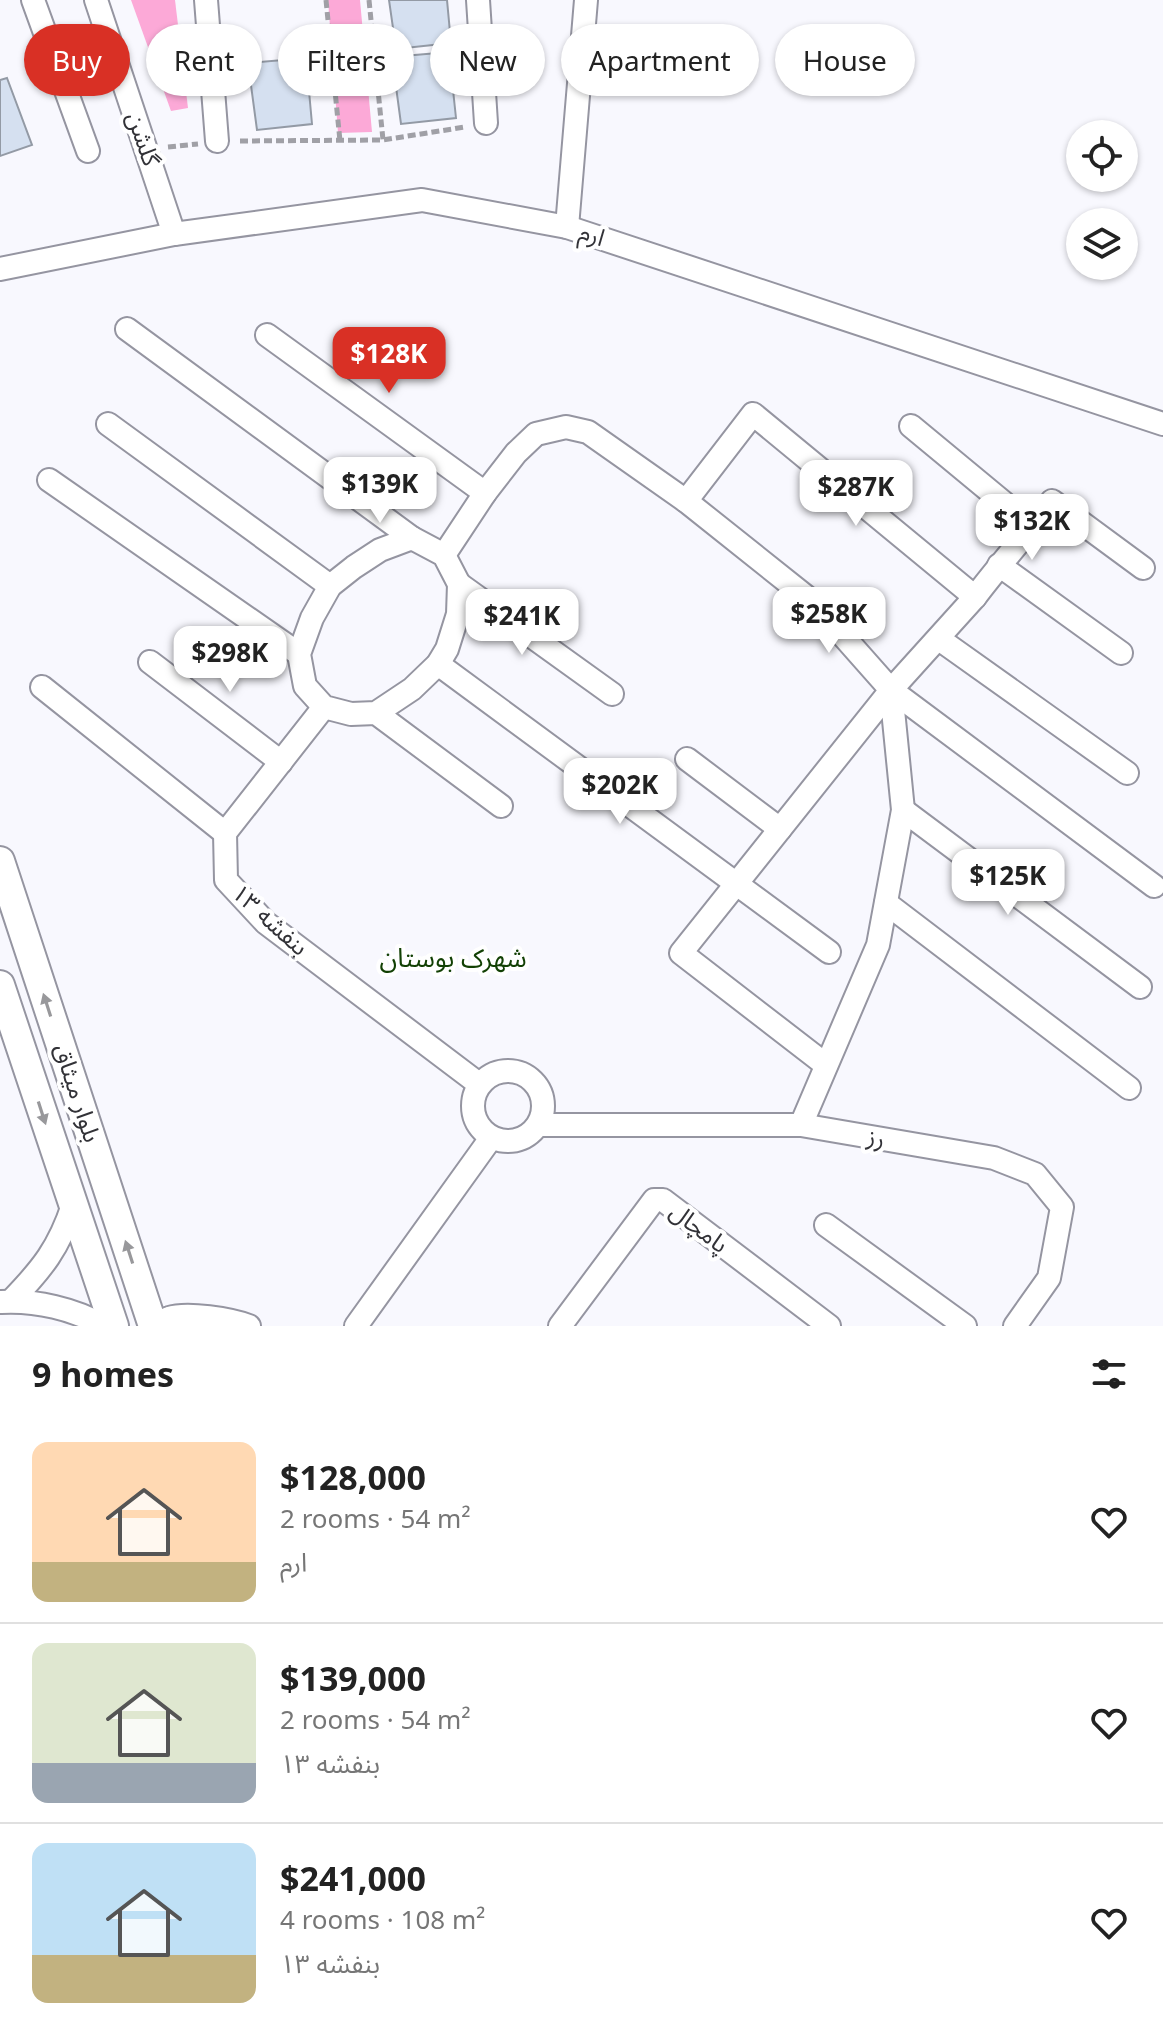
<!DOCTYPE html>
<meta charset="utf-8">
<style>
body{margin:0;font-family:"Noto Sans","Noto Sans Arabic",sans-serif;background:#f2f2f2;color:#222;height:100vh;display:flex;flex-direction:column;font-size:30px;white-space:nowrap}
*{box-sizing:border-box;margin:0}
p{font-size:26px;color:#767676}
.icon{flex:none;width:44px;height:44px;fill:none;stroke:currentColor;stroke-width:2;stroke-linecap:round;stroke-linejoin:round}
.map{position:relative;height:1326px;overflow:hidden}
.side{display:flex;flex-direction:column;background:#fff;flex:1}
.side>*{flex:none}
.hud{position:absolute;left:24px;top:24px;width:1116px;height:72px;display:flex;gap:16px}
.buttons{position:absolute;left:1066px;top:120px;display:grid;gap:16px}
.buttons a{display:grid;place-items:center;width:72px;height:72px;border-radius:50%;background:#fff;box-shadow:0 2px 6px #0004;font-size:40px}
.price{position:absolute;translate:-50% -68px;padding:0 18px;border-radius:16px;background:#fff;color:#222;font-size:26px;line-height:52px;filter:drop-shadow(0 2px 4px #0008)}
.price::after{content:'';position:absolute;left:50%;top:48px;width:24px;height:18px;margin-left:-12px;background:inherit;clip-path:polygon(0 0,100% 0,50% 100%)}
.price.current{background:#d93025;color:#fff}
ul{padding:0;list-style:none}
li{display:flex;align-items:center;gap:24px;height:200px;padding:0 32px}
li+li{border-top:2px solid #e0e0e0}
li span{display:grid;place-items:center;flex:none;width:224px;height:160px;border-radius:16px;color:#555}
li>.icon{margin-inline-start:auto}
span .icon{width:96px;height:96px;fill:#fffc;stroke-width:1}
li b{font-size:34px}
h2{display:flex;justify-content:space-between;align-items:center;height:96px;padding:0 32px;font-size:34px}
.tag{padding:0 28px;border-radius:36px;background:#fff;box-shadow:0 2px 6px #0004;font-size:28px;line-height:72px}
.tag.current{background:#d93025;color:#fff}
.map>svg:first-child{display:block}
.green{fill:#fca9d7}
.building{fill:#d5e0f0;stroke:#939aa5;stroke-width:2}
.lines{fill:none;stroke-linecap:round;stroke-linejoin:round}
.minor-casing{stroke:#9595a1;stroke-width:26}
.tertiary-casing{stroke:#9595a1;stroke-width:32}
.path{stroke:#a0a0a6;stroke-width:5;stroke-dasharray:8 4;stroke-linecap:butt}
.minor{stroke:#fff;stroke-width:22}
.tertiary{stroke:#fff;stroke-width:28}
.oneway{fill:#98989b}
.labels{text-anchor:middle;stroke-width:8;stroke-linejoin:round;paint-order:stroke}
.street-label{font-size:24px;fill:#323237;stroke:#fff}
.neighbourhood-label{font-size:26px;fill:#124004;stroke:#fff}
</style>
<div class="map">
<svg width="1163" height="1326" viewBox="0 0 1163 1326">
<rect width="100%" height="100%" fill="#f8f8fe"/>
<g class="green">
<polygon points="131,0 175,0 188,108 171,111"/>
<polygon points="328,0 360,0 372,132 338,133"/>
</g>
<g class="building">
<polygon points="389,0 447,0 451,43 396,49"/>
<polygon points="449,52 456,118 401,124 392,57"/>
<polygon points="306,58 312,124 257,130 248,63"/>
<polygon points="7,78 32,145 0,156 0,80"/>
</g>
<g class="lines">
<defs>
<g id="minor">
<polyline points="33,0 88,151"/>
<polyline points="96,0 174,234"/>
<polyline points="206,0 217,141"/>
<polyline points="478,0 486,123"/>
<polyline points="567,227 586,0"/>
<polyline points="0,269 174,234 422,200 567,227 1163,424"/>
<polyline points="127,329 412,538"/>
<polyline points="267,335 485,493"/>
<polyline points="108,424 330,586"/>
<polyline points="911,426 1033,527"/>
<polyline points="49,480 299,654"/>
<polyline points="686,501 753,414 975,597 891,690 681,953 826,1065"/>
<polyline points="444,555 485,493 516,453 536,434 566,427 588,432 686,501 814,603 891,690 903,810 878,945 801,1125"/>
<polyline points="999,565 1121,653"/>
<polyline points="459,584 612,694"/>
<path d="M975 597C1000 564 1027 534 1052 501L1143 568"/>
<polyline points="939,639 1127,773"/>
<polyline points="150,662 281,762"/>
<polyline points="438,664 829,952"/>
<polyline points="42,687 225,833"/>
<polyline points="891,690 1154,886"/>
<polyline points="324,707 225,833 226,880 266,923 479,1084"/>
<polyline points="376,713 412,689 438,664 447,649 458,614 459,584 444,555 412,538 380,550 354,567 330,586 312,618 299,654 305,686 324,707 351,714 376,713 501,806"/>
<polyline points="687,759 780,829"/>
<polyline points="903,810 1140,987"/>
<polyline points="886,903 1129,1088"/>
<circle cx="508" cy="1106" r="35"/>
<polyline points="539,1125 801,1125 994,1158 1035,1174 1062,1207 1049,1278 1015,1326"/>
<polyline points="826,1225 965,1326"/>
<path d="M11 1301C42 1269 59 1248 73 1205"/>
<path d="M1 1302C36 1300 74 1309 104 1326"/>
<path d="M159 1326C162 1323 165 1319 169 1318 187 1312 231 1319 249 1326"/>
<polyline points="356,1326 491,1138"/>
<polyline points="560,1326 654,1200 663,1200 829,1326"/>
</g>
<g id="tertiary">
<polyline points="0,861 153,1326"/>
<polyline points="0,985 114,1326"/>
</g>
</defs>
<use href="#minor" class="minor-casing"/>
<use href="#tertiary" class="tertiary-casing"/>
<g class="path">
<polyline points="326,0 340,141"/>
<polyline points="369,0 383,140"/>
<polyline points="240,141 383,140 465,127"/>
<polyline points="168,147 198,144"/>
</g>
<use href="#minor" class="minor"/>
<use href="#tertiary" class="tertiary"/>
</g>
<defs><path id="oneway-solid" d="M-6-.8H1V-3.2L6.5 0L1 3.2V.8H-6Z" transform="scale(2)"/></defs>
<g class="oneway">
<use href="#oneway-solid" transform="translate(47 1005) rotate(-108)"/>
<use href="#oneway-solid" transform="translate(42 1113) rotate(72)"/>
<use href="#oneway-solid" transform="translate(129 1252) rotate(-108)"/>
</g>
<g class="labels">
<g class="street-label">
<text transform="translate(143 139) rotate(71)" y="8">گلشن</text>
<text transform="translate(592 235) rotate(18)" y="8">ارم</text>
<text transform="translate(270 920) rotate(42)" y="8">بنفشه ۱۳</text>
<text transform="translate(77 1093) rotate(72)" y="8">بلوار میثاق</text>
<text transform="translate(876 1138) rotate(10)" y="8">رز</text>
<text transform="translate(699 1228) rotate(37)" y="8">پامچال</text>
</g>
<g class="neighbourhood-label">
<text x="453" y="967">شهرک بوستان</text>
</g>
</g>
</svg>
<div class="buttons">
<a><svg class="icon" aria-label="locate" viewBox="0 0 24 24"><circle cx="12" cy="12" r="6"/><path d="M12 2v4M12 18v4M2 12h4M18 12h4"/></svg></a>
<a><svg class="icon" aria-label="layers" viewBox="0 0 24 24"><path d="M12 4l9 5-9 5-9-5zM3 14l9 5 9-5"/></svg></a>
</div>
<b class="price current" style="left:389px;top:395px">$128K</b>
<b class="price" style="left:380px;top:525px">$139K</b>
<b class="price" style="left:856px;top:528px">$287K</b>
<b class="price" style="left:1032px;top:562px">$132K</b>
<b class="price" style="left:829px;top:655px">$258K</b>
<b class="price" style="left:522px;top:657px">$241K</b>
<b class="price" style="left:230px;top:694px">$298K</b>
<b class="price" style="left:620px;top:826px">$202K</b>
<b class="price" style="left:1008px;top:917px">$125K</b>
<div class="hud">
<a class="tag current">Buy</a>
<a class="tag">Rent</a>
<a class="tag">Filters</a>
<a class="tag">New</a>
<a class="tag">Apartment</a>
<a class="tag">House</a>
</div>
</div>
<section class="side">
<h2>9 homes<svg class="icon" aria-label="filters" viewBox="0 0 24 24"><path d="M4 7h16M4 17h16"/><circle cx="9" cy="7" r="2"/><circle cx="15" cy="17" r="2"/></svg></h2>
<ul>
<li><span style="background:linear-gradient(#ffd9b3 75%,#c2b280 0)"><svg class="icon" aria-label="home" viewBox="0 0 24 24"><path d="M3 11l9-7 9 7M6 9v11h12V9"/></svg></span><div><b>$128,000</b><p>2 rooms · 54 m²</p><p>ارم</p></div><svg class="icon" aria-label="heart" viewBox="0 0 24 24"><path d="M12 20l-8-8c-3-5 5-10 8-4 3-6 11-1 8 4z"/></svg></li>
<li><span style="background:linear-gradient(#dfe7d0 75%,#9aa5b1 0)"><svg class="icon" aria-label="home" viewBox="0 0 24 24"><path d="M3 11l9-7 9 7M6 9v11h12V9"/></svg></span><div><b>$139,000</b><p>2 rooms · 54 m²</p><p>بنفشه ۱۳</p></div><svg class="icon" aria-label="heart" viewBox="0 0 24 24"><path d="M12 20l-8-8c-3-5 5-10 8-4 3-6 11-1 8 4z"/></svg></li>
<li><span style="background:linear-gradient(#bfe0f5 70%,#c2b280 0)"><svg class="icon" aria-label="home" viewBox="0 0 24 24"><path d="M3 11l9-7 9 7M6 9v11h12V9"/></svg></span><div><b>$241,000</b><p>4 rooms · 108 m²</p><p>بنفشه ۱۳</p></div><svg class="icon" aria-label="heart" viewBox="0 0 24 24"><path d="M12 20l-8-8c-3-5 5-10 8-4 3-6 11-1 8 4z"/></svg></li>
</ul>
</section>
